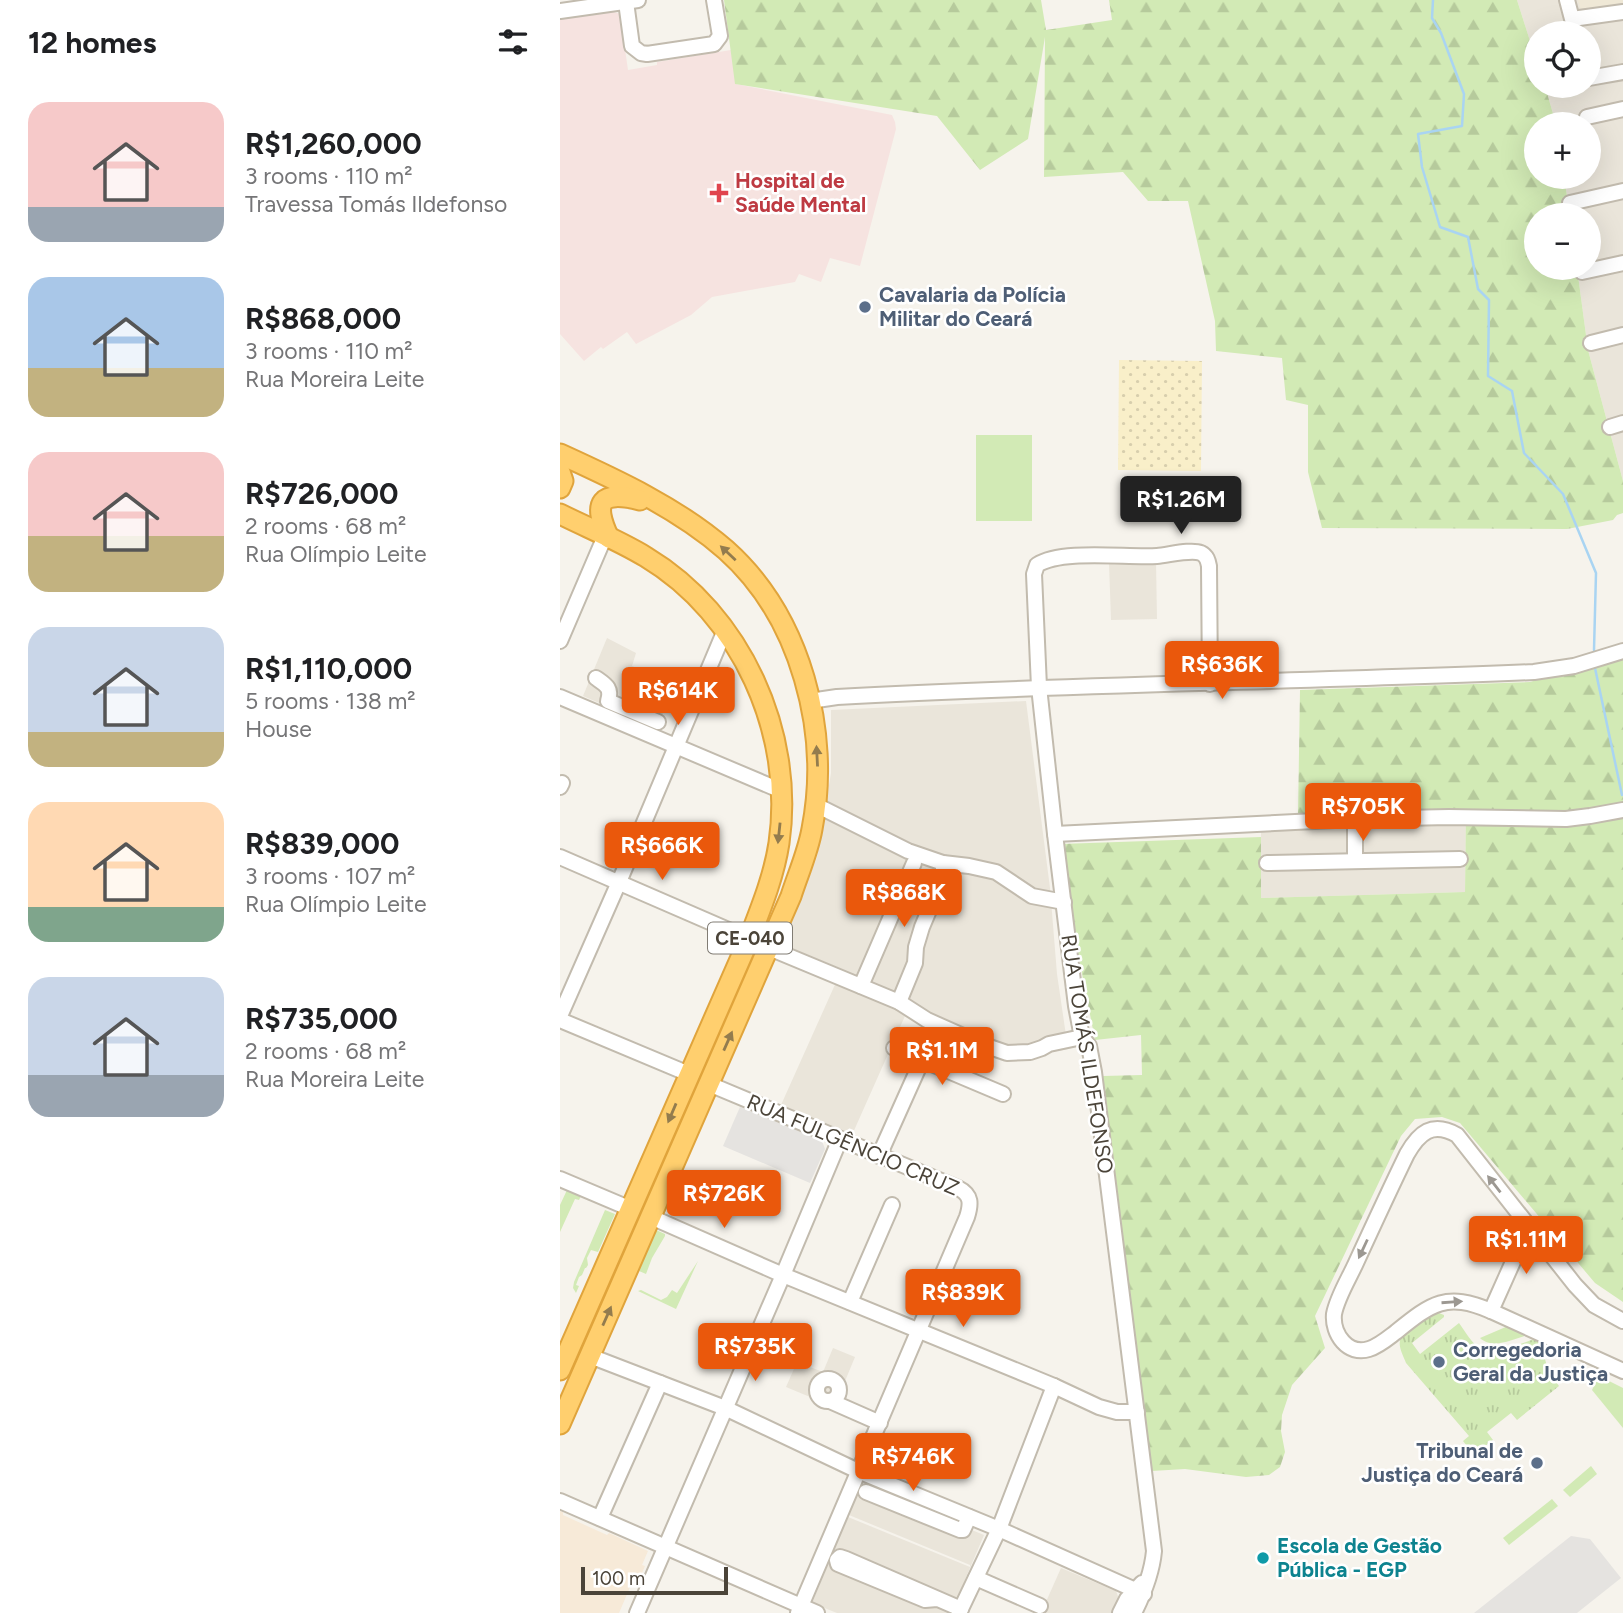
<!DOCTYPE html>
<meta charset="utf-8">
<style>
body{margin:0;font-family:Figtree,sans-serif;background:#f2f2f2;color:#202124;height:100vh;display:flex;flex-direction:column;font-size:26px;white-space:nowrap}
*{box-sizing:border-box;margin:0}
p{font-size:23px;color:#757577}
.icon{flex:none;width:38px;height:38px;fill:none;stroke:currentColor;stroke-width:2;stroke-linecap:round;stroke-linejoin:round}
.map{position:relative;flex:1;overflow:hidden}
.sheet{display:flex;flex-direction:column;background:#fff;width:560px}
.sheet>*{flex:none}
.controls{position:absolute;left:964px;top:21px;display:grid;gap:14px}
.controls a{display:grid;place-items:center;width:77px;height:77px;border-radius:50%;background:#fff;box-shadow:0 7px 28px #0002;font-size:35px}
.scale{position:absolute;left:21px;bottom:18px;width:147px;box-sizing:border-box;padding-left:7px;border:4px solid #4b4439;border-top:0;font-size:19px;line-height:24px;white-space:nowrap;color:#4b4439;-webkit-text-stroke:5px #fff;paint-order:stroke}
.price{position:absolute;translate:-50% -60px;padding:0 16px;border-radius:7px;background:#ea580c;color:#fff;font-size:23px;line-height:46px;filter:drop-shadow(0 2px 4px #0008)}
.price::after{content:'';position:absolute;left:50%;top:42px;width:21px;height:16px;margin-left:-10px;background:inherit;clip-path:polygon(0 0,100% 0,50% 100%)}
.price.on{background:#222;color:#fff}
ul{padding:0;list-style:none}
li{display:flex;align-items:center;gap:21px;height:175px;padding:0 28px}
li span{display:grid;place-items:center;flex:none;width:196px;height:140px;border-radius:21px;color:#555}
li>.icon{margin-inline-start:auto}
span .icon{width:84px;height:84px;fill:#fffc;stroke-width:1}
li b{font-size:30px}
h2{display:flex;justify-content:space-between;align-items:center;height:84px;padding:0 28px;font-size:30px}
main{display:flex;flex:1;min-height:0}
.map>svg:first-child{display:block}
.residential{fill:#eae5da}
.commercial{fill:#f7ead8}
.education{fill:#efe8d6}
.medical{fill:#f6e3e0}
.grass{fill:#d2eab5}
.forest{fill:url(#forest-firs)}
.sand{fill:url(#sand-dots)}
.park{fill:url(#park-tufts)}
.parking{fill:#e5e3e0}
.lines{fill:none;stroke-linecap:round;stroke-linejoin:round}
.stream{stroke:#a9d4f2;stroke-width:2.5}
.minor-casing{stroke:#c2bbae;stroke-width:18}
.highway-casing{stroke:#e0a43c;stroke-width:23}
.minor{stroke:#fff;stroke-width:14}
.highway{stroke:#ffcf6e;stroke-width:19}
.oneway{fill:#937c4e}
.oneway2{fill:#9c9892}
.health-dot{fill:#e0444e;stroke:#fff;stroke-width:2.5}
.service-dot{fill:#5c6f8a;stroke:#fff;stroke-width:2.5}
.culture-dot{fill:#0f9aa8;stroke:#fff;stroke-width:2.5}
.labels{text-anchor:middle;stroke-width:5;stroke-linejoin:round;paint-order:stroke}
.shield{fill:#fff;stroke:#817c74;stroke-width:2}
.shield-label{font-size:19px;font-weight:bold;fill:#4b4439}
.health-label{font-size:21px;font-weight:bold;fill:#be3a42;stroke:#fff;text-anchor:start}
.service-label{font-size:21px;font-weight:bold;fill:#4e5e75;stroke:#fff;text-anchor:start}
.street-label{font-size:21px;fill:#4b4439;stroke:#fff}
.culture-label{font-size:21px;font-weight:bold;fill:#0d838f;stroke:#fff;text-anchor:start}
</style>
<main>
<section class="sheet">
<h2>12 homes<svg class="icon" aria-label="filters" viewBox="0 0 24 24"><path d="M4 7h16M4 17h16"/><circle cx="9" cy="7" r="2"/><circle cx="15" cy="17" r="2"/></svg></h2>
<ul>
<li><span style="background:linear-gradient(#f6c9c9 75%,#9aa5b1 0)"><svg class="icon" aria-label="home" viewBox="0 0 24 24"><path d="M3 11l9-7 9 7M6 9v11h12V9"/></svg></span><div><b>R$1,260,000</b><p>3 rooms · 110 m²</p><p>Travessa Tomás Ildefonso</p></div></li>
<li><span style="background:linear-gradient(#a9c7e8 65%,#c2b280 0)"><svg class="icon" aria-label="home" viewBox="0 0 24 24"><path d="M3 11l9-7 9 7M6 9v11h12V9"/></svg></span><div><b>R$868,000</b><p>3 rooms · 110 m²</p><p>Rua Moreira Leite</p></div></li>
<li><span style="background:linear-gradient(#f6c9c9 60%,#c2b280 0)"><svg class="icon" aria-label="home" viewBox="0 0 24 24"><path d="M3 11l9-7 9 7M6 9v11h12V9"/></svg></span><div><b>R$726,000</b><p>2 rooms · 68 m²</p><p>Rua Olímpio Leite</p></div></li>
<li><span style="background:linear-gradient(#c9d6e8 75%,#c2b280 0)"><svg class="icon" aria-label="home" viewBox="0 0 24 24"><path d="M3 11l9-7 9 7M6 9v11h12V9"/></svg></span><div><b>R$1,110,000</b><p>5 rooms · 138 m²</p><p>House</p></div></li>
<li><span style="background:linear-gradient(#ffd9b3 75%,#7fa58c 0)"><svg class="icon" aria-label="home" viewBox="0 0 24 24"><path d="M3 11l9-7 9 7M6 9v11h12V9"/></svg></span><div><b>R$839,000</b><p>3 rooms · 107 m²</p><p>Rua Olímpio Leite</p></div></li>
<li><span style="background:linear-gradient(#c9d6e8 70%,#9aa5b1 0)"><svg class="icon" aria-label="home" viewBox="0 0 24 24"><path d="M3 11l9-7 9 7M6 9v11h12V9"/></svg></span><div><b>R$735,000</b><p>2 rooms · 68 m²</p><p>Rua Moreira Leite</p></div></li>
</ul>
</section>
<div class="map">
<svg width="1063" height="1613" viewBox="0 0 1063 1613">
<defs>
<pattern id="forest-firs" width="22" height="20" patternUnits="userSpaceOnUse" patternTransform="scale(1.75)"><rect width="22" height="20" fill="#d2eab5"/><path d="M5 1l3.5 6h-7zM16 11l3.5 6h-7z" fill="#b6ca9c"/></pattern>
<pattern id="sand-dots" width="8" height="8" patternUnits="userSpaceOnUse" patternTransform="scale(1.75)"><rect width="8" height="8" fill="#f9efc9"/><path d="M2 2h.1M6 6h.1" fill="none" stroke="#d7cead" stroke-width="1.8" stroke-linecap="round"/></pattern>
<pattern id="park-tufts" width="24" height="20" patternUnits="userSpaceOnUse" patternTransform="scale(1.75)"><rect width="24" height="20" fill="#d2eab5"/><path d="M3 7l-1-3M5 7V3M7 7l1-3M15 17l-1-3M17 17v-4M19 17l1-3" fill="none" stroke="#b6ca9c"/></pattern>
</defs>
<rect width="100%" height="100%" fill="#f6f3ec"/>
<g class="residential">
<polygon points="957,0 1063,0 1063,481 1028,350 1017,268 1029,268 1029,215 1010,215 1004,177 1029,177 1029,124 996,124 985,86 1029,86 1029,33 976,33 976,60"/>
<polygon points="596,561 597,619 551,620 549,563"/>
<polygon points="47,638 76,653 72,666 115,683 97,728 23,696"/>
<polygon points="466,701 490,888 497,974 508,1049 451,1060 345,1016 292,1135 221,1105 282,969 223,945 257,857 271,773 271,710"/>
<polygon points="906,822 905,892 700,898 701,832"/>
<polygon points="273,1348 295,1357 278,1398 310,1422 226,1387 237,1362 263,1372"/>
<polygon points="302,1485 424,1535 410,1568 391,1613 277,1613 252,1603 288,1517 410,1567 410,1565 289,1515"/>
<polygon points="501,1568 556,1591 559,1599 553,1613 481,1613"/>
</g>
<polygon class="commercial" points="0,1511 3,1512 3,1515 47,1535 49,1533 88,1551 82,1565 85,1566 76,1587 71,1585 59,1613 0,1613"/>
<polygon class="education" points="1018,0 1063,0 1063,3 1021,11"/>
<polygon class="medical" points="51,11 60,14 68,70 97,65 97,62 171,50 176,84 332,115 335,122 336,129 300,266 270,258 261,282 239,274 235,282 152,297 131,315 76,344 67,332 43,349 41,347 24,361 0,334 0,19"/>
<g class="grass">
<rect x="416" y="435" width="56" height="86"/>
<polygon points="7,1190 21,1196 19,1200 15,1199 0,1232 0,1205"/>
<polygon points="45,1210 55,1214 38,1252 31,1250 27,1258 28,1265 26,1268 25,1268 22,1275 19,1277 16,1285 19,1286 16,1293 13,1288 14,1282"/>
<polygon points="96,1230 105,1234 105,1236 92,1258 86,1274 79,1271"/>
<polygon points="138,1261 116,1309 78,1291 81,1290 101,1300 107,1297 112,1290 117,1293"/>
<path d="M948 1326 968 1335C953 1339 933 1350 920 1338Z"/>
<polygon points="1039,1376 1063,1388 1063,1428 1032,1390"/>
<polygon points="1031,1466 1037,1474 1010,1497 1003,1490"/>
<polygon points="992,1499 998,1506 949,1545 943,1538"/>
</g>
<g class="forest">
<polygon points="164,0 481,0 486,30 552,20 549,0 957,0 976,60 976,86 985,86 996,124 976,124 976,177 1004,177 1010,215 976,215 976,268 1017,268 1028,350 1063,481 1063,513 1057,515 1053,520 1007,529 762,528 748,472 748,405 726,400 722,358 656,351 655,321 628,201 588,201 563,172 484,177 485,37 468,139 420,170 377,116 175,84"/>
<polygon points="1063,655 1063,1302 1035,1283 900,1123 882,1117 855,1119 841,1136 755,1316 765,1348 732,1385 722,1415 721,1431 725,1452 720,1467 709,1475 686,1477 625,1469 592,1471 543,1076 582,1075 581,1035 535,1040 508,902 501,844 701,837 701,898 905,892 906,812 738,816 740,690 970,682"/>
</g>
<polygon class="sand" points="559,360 642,361 641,471 558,470"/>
<path class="park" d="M879 1313 884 1315V1317L852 1343 860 1354 899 1323C905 1331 912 1344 921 1349 932 1356 964 1343 976 1338L980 1341 988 1370 999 1386 957 1420 951 1413 927 1432 933 1440 914 1455 903 1441 909 1436 846 1363C843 1355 837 1346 841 1337L870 1314Z"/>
<g class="parking">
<polygon points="180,1107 262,1141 265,1149 250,1183 163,1146"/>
<polygon points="1011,1536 1030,1539 1061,1578 1017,1613 914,1613"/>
</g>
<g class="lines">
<g class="stream">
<polyline points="873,0 872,18 881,33 904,94 902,126 858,134 862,167 880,227 908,237 918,289 929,300 928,376 952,391 964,453 1003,494 1036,573 1034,650"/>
<polyline points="1035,668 1062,795"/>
</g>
<defs>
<g id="minor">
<polyline points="1007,0 1012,19 1063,12"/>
<polyline points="66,2 72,46 81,53 87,54 154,44 160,36 154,0"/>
<polyline points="0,11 78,0"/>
<polyline points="1029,78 1063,72"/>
<polyline points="1027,117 1063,109"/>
<polyline points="1010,203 1063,191"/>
<polyline points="1022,272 1063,263"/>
<polyline points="1031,343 1063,335"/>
<polyline points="1050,427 1063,423"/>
<polyline points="0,641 45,536"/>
<path d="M36 678C46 685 52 688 48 701L98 722"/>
<polyline points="0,697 222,791"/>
<path d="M250 701 277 697C509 684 741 682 974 672L1014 666 1063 651"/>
<polyline points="0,787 2,783"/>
<polyline points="256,805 348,851 383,863 409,866 436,872 472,896 504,902"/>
<polyline points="795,819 795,861"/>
<polyline points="495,834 795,819 889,817 1006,819 1030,816 1063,810"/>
<polyline points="0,857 189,939"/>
<polyline points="707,863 900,859"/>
<polyline points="209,948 339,1002 367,1020 421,1044 447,1053 470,1052 482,1048 489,1044 522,1037"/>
<polyline points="301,986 354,863"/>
<polyline points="339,1002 355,963 356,947 362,927 383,877 383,863"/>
<polyline points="0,1016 59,882 165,630"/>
<polyline points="0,1020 129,1074"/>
<polyline points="334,1048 443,1094"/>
<path d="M149 1084 398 1188C412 1195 411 1204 407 1217L238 1613"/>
<polyline points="319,1156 362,1060"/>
<polyline points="0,1179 71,1209"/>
<polyline points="91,1217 223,1275 494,1386 539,1407 557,1412 577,1412"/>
<polyline points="290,1302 332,1205"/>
<polyline points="931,1311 968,1228"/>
<path d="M1063 1321 1034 1305 1015 1285 897 1135C872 1121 859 1133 847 1154 829 1191 812 1228 795 1265 788 1280 777 1298 774 1314 772 1334 788 1356 809 1349 819 1346 828 1338 836 1332 872 1303 886 1292 931 1311L1063 1371"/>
<polyline points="30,1356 165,1408 298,1471 439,1529 584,1594"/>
<circle cx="268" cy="1390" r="11"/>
<polyline points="270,1401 320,1423"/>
<polyline points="306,1492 400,1530 403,1530 409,1517"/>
<polyline points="0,1501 257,1613"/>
<polyline points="40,1518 100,1383"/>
<polyline points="416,1578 480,1606"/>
<polyline points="377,1599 365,1600 278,1564 277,1560 280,1557 286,1559 401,1609"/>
<polyline points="77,1613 223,1275 280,1139"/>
<polyline points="399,1613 439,1529 494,1386"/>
<polyline points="560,1613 567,1599 582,1583"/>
<path d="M574 1613C584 1593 592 1573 594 1551L534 1072 529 1046 522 1037 516 1006 495 834 479 687 474 574 477 565C502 549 566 558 597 556 609 555 631 549 641 553 647 556 648 561 649 566L650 684"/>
</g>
<g id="highway">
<path d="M0 454C57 480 118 508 166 550 241 617 271 732 252 829 248 852 238 874 231 896L0 1424"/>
<polyline points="0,472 3,481 0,488"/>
<path d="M0 514C28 528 58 540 86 557 181 614 235 733 219 843 214 876 201 908 189 939L0 1370"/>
<path d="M49 538C32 502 40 490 80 500"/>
</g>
</defs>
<use href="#minor" class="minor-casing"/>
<use href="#highway" class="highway-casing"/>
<use href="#minor" class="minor"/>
<use href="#highway" class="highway"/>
</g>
<defs><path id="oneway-solid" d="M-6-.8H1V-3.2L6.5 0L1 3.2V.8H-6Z" transform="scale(1.75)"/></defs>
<g class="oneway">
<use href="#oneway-solid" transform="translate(168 553) rotate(-137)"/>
<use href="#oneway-solid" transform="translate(257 756) rotate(-93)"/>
<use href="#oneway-solid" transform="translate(219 833) rotate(96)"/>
<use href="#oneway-solid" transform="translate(168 1041) rotate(-66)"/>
<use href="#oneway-solid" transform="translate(112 1113) rotate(113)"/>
<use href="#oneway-solid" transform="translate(47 1316) rotate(-66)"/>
</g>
<g class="oneway2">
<use href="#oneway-solid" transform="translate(934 1184) rotate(-128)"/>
<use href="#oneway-solid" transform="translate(803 1249) rotate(115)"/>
<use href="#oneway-solid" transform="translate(892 1302) rotate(-4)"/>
</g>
<path class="health-dot" d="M155.5 182.5h7v7h7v7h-7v7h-7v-7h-7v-7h7z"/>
<g class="service-dot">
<circle cx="305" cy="307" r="7"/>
<circle cx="879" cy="1362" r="7"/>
<circle cx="977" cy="1463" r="7"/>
</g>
<circle class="culture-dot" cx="703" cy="1558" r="7"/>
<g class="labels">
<rect class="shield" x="148" y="922.5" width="84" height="31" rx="5"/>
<g class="shield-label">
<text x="190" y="945">CE-040</text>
</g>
<g class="health-label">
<text x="175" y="188">Hospital de<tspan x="175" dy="24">Saúde Mental</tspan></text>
</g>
<g class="service-label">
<text x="319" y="302">Cavalaria da Polícia<tspan x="319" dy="24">Militar do Ceará</tspan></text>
<text x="893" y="1357">Corregedoria<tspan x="893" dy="24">Geral da Justiça</tspan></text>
<text x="963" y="1458" text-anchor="end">Tribunal de<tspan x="963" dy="24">Justiça do Ceará</tspan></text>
</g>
<g class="street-label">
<text transform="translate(527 1054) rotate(81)" y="7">RUA TOMÁS ILDEFONSO</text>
<text transform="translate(293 1145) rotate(23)" y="7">RUA FULGÊNCIO CRUZ</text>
</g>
<g class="culture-label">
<text x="717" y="1553">Escola de Gestão<tspan x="717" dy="24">Pública - EGP</tspan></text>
</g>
</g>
</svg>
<div class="controls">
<a><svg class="icon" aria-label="locate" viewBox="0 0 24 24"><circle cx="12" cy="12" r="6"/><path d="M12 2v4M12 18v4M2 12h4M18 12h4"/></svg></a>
<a>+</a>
<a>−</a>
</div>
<div class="scale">100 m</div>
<b class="price on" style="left:621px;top:536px">R$1.26M</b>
<b class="price" style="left:662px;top:701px">R$636K</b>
<b class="price" style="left:118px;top:727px">R$614K</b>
<b class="price" style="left:803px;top:843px">R$705K</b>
<b class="price" style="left:102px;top:882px">R$666K</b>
<b class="price" style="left:344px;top:929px">R$868K</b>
<b class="price" style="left:382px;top:1087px">R$1.1M</b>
<b class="price" style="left:164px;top:1230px">R$726K</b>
<b class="price" style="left:966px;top:1276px">R$1.11M</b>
<b class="price" style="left:403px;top:1329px">R$839K</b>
<b class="price" style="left:195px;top:1383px">R$735K</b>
<b class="price" style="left:353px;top:1493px">R$746K</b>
</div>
</main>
